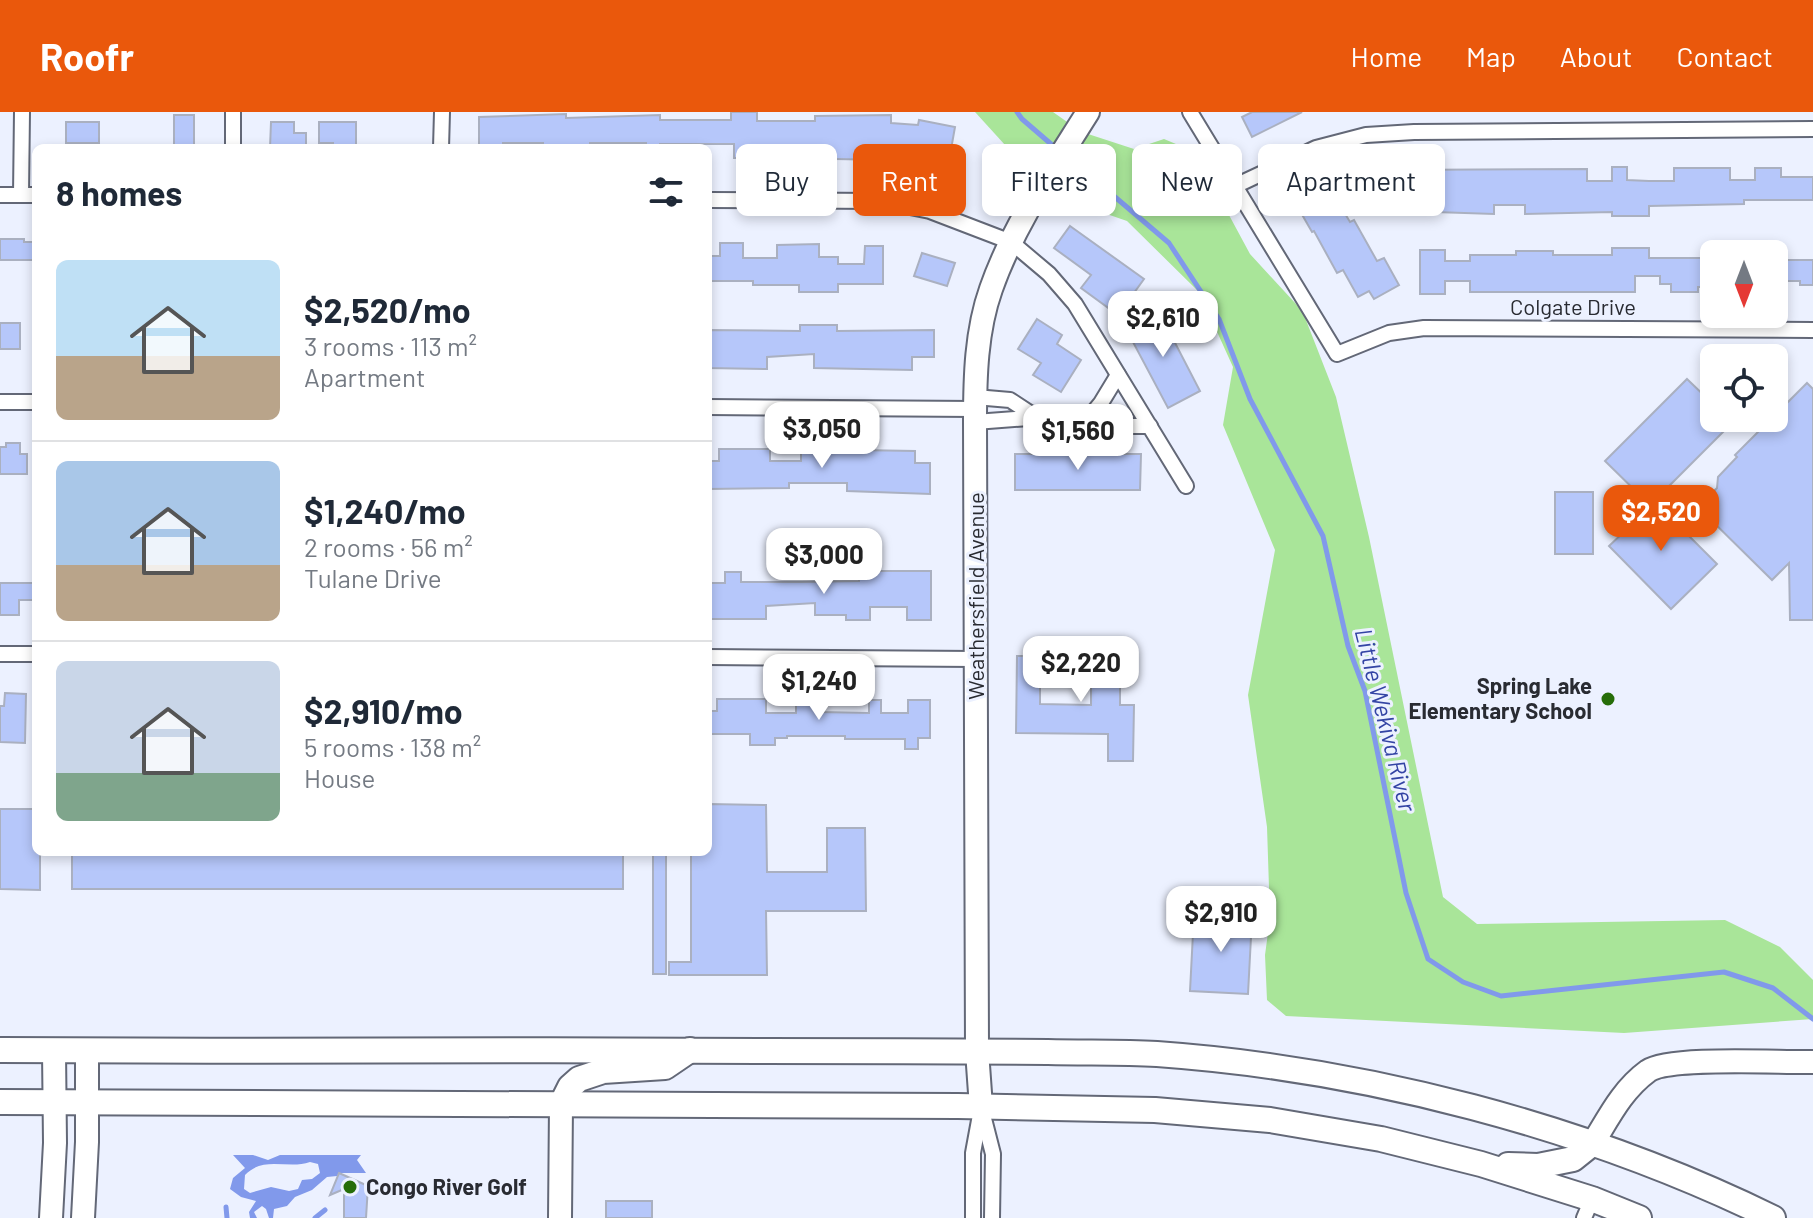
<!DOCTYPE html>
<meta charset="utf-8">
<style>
body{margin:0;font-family:Barlow,sans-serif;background:#f6f6f7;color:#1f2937;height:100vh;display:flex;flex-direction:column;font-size:30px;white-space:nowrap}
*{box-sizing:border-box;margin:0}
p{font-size:26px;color:#747a83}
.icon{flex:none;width:44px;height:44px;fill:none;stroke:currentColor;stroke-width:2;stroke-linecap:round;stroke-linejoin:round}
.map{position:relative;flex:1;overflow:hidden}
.panel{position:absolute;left:32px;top:32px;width:680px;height:712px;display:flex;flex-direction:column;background:#fff;border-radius:12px;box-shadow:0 4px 12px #0003}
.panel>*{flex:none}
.top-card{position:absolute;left:736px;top:32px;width:760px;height:72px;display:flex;gap:16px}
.needle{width:52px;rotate:180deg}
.buttons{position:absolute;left:1700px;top:128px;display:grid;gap:16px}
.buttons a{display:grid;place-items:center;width:88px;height:88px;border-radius:12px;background:#fff;box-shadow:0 4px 12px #0003;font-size:40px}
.price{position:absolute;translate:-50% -68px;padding:0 18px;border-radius:16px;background:#fff;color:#222;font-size:26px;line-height:52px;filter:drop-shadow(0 2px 4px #0008)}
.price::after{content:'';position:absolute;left:50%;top:48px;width:24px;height:18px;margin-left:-12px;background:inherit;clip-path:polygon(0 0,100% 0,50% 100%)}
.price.active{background:#ea580c;color:#fff}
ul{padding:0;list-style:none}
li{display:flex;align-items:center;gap:24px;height:200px;padding:0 24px}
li+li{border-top:2px solid #e0e1e3}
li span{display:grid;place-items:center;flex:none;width:224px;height:160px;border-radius:12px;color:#555}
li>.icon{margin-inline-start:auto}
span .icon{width:96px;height:96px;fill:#fffc;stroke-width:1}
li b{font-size:34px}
h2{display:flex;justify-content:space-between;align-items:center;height:96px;padding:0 24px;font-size:34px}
.tag{padding:0 28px;border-radius:12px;background:#fff;box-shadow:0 4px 12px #0003;font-size:28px;line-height:72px}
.tag.active{background:#ea580c;color:#fff}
header{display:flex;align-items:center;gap:48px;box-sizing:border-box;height:112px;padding:0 40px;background:#ea580c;color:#fff}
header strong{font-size:38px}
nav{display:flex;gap:44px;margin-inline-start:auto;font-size:28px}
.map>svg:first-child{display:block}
.green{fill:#a9e599}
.water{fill:#8199eb;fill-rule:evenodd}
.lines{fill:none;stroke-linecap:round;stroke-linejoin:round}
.stream{stroke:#8199eb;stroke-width:5}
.building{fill:#b6c7fa;stroke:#aab0c0;stroke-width:2}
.street-casing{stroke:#636877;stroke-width:18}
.secondary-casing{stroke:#636877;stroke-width:26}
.primary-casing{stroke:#636877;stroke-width:28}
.street{stroke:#fff;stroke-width:14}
.secondary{stroke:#fff;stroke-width:22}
.primary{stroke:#fff;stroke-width:24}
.poi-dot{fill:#266d09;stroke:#ecf1ff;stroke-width:3}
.labels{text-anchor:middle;stroke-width:6;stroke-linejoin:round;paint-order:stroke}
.street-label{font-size:22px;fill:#292b32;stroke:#ecf1ff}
.poi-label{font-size:22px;font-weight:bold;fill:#292b32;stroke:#ecf1ff;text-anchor:end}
.water-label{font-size:24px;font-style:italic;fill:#3344a4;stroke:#ecf1ff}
</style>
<header>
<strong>Roofr</strong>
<nav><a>Home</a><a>Map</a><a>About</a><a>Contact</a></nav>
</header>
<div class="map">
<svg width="1813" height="1106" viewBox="0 0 1813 1106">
<rect width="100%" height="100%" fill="#ecf1ff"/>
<g class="green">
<polygon points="975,0 1053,0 1070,12 1036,67"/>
<polygon points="1085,21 1134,37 1164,27 1195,40 1250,142 1296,192 1304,203 1336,285 1369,425 1443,785 1477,812 1725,808 1780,835 1813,868 1813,907 1624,921 1286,904 1267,888 1265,843 1270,806 1267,715 1248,583 1275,438 1223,313 1233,255 1199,180 1127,109 1049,82"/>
</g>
<path class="water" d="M233 1043H253L268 1048 280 1043H361L357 1048 366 1061H339L337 1064 327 1065 312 1078 295 1085 287 1094 274 1097 273 1106H269L266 1097 262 1094 254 1100 257 1106H250L249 1100 256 1089 241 1085 230 1077 233 1066 245 1056ZM310 1050 318 1052 320 1061 312 1067 302 1068 298 1077 289 1079 271 1075 250 1081 244 1077 245 1063C264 1043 288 1058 310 1050Z"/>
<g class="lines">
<g class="stream">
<polyline points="1017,0 1022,7 1051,32"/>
<polyline points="1074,50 1169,131 1219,207 1250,287 1323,424 1348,534 1365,579 1406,781 1428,847 1463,870 1501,884 1724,860 1773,876 1813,907"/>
<polyline points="226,1095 227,1106"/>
<polyline points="315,1106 325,1098"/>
</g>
</g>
<g class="building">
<polygon points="731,0 757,0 757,9 815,9 815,4 891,3 891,11 918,13 919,8 955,15 950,43 936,40 934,54 912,50 914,36 887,35 886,48 782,46 782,33 757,33 757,46 734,46 734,32 660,32 660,36 646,36 646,31 590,31 590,36 543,36 543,31 503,31 503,36 479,36 479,5 566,2 566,6 660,3 660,8 731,8"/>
<polygon points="1252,0 1302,0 1252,25 1242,5"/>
<rect x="174" y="3" width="20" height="33"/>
<rect x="66" y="10" width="33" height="21"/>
<polygon points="271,10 294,10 294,21 306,21 306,36 270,36"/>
<polygon points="319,10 356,10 356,36 333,36 333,31 319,31"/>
<polygon points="1612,55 1627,55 1627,68 1649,69 1674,69 1674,56 1730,56 1730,68 1755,68 1755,56 1781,56 1781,65 1813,65 1813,88 1744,88 1744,92 1649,94 1649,104 1612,104 1612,100 1525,102 1525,93 1494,93 1494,102 1375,98 1375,70 1387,70 1387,58 1587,57 1587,69 1612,69"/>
<polygon points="1332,80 1350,110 1354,108 1377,149 1384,146 1399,173 1374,187 1369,179 1358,185 1343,158 1337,161 1314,119 1312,120 1300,99"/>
<polygon points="1070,114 1144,167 1118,203 1081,176 1091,163 1054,136"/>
<polygon points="0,127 24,127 24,130 36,130 36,148 0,148"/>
<polygon points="720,131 743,131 743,146 777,146 777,133 819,132 819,145 838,145 838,152 864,152 865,134 883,134 883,172 838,172 838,180 799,180 799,173 753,173 753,169 708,169 708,144 720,144"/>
<polygon points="1612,136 1649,136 1649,146 1714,146 1714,175 1698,175 1698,180 1671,180 1671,172 1660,172 1660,164 1635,164 1635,180 1470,180 1470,169 1445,169 1445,182 1420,182 1420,138 1445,138 1445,149 1470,149 1470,143 1516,143 1516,139 1553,139 1553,143 1612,143"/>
<polygon points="922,141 955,151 947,174 914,164"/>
<polygon points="1774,148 1813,148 1813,173 1800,173 1800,169 1774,169"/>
<polygon points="1158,198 1200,279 1168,296 1125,215"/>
<polygon points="1037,207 1062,223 1057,232 1081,248 1061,280 1033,263 1041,251 1018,237"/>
<rect x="0" y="211" width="20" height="26"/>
<polygon points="800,213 837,213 837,219 934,218 934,245 912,245 912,258 814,256 814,242 767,245 767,257 708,256 708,218 800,219"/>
<polygon points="1687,267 1714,293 1714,306 1737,306 1650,393 1605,349"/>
<polygon points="1807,271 1813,277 1813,508 1790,508 1789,451 1772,468 1698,395 1717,376 1718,365 1737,345 1735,343"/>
<polygon points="6,331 20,331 20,342 27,342 27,362 0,362 0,335 6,335"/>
<polygon points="719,337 770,337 770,349 801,349 801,337 915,339 915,351 930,351 930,382 847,379 847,371 789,371 789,376 708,377 708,349 719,349"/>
<polygon points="1015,342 1141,342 1140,378 1015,378"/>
<rect x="1555" y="380" width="38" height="62"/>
<polygon points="1625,396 1661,396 1717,452 1671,497 1609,434 1626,418 1614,406"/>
<polygon points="859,459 931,459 931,508 907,508 907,495 870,495 870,508 846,508 846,503 815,503 815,491 766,494 766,507 708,507 708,471 725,471 725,460 741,460 741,470 801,470 859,469"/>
<polygon points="0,471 36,471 36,488 19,488 19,503 0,503"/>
<polygon points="1091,536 1128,536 1128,568 1120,568 1120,593 1134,593 1133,649 1108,649 1108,622 1016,621 1017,544 1040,544 1040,592 1091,593"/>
<polygon points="5,581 26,582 25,631 0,630 0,594 4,594"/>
<polygon points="717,587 766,587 766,601 796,601 796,588 819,588 819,600 869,601 869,588 881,588 881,601 908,601 908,588 930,588 930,626 918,626 918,637 905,637 905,627 845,627 845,624 787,624 787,626 775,626 775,633 750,633 750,622 708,622 708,599 717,599"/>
<polygon points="708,692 766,693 767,760 827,760 827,716 865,716 866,799 766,799 767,863 669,863 669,850 691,850 691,740 708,740"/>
<polygon points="0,697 36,697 36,740 40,740 40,778 0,777"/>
<rect x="72" y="740" width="551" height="37"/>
<rect x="653" y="740" width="13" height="122"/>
<polygon points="1194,802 1252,806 1248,882 1190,879"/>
<polygon points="339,1061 368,1074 366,1106 344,1106 344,1077 330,1083"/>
<rect x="606" y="1089" width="46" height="17"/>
</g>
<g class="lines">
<defs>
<g id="street">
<polyline points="1190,0 1337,242 1389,221 1424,216 1813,218"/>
<polyline points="233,36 233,0"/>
<polyline points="441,36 442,0"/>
<polyline points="1235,74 1316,36 1366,23 1414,20 1813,17"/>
<polyline points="0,83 36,83"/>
<polyline points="21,83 22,0"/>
<polyline points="708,88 880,89 930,99 1011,130 1049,162 1075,192 1186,374"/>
<polyline points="975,285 1010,288 1039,307"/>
<polyline points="0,290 36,290"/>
<polyline points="708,295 975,297"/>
<polyline points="975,310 1029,306 1062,314 1150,314"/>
<polyline points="1082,314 1101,291 1118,263"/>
<polyline points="0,542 36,542"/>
<polyline points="708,545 976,547"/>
<polyline points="981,995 993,1042 992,1106"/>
<polyline points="973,1106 973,1041 980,1003"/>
<polyline points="1584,1106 1592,1087"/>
</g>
<g id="secondary">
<path d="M981 995 977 939 975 310C975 266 976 219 991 177 1013 114 1053 56 1088 0"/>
<path d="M1593 1031C1609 1005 1622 978 1648 959 1670 944 1782 951 1813 950"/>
<polyline points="51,1106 55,1031 54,939"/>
<polyline points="83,1106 87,1030 87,938"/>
<polyline points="560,1106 561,993"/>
</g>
<g id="primary">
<path d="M0 938C253 940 506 937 759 939 855 939 952 939 1048 940 1084 941 1121 940 1157 942 1366 957 1585 1014 1773 1106"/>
<polyline points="0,990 958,994 1155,998 1270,1008 1381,1027 1481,1052 1592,1087 1639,1106"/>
<polyline points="561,993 570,975 579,967 603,959 665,955 690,938"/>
<polyline points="1508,1053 1538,1054 1573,1047 1593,1031"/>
</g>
</defs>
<use href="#street" class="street-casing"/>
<use href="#secondary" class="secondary-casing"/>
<use href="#primary" class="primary-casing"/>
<use href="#street" class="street"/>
<use href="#secondary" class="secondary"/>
<use href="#primary" class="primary"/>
</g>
<g class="poi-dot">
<circle cx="1608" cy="587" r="8"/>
<circle cx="350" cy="1075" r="8"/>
</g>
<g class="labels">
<g class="street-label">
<text x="1573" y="203">Colgate Drive</text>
<text transform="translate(976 484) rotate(-90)" y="8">Weathersfield Avenue</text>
</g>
<g class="poi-label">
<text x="1592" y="582">Spring Lake<tspan x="1592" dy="25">Elementary School</tspan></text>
<text x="366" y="1083" text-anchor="start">Congo River Golf</text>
</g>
<g class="water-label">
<text transform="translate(1385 608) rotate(76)" y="8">Little Wekiva River</text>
</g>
</g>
</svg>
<div class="buttons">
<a><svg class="needle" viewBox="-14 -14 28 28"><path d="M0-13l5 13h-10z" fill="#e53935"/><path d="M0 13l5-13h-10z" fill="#747a83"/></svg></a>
<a><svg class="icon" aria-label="locate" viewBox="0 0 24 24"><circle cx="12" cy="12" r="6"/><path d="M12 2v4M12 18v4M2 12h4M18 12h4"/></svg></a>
</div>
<b class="price" style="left:1163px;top:247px">$2,610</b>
<b class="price" style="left:822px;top:358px">$3,050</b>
<b class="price" style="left:1078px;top:360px">$1,560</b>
<b class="price active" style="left:1661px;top:441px">$2,520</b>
<b class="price" style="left:824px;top:484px">$3,000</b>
<b class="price" style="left:1081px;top:592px">$2,220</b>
<b class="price" style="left:819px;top:610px">$1,240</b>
<b class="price" style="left:1221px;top:842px">$2,910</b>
<div class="top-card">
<a class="tag">Buy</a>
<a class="tag active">Rent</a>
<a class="tag">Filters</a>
<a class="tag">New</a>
<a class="tag">Apartment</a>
</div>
<section class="panel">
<h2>8 homes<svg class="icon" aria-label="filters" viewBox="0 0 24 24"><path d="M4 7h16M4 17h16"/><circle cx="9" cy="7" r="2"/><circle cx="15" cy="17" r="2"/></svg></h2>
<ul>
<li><span style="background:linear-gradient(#bfe0f5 60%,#b9a48a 0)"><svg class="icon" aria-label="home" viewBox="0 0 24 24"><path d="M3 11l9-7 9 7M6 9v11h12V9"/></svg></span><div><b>$2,520/mo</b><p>3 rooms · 113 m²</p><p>Apartment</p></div></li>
<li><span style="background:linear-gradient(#a9c7e8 65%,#b9a48a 0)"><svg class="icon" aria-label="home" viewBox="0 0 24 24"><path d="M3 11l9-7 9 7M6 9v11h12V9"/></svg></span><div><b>$1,240/mo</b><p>2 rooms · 56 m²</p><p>Tulane Drive</p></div></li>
<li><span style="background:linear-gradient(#c9d6e8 70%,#7fa58c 0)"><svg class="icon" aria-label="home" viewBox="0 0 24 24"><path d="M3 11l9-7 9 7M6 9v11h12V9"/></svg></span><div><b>$2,910/mo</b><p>5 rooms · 138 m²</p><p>House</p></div></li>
</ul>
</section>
</div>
